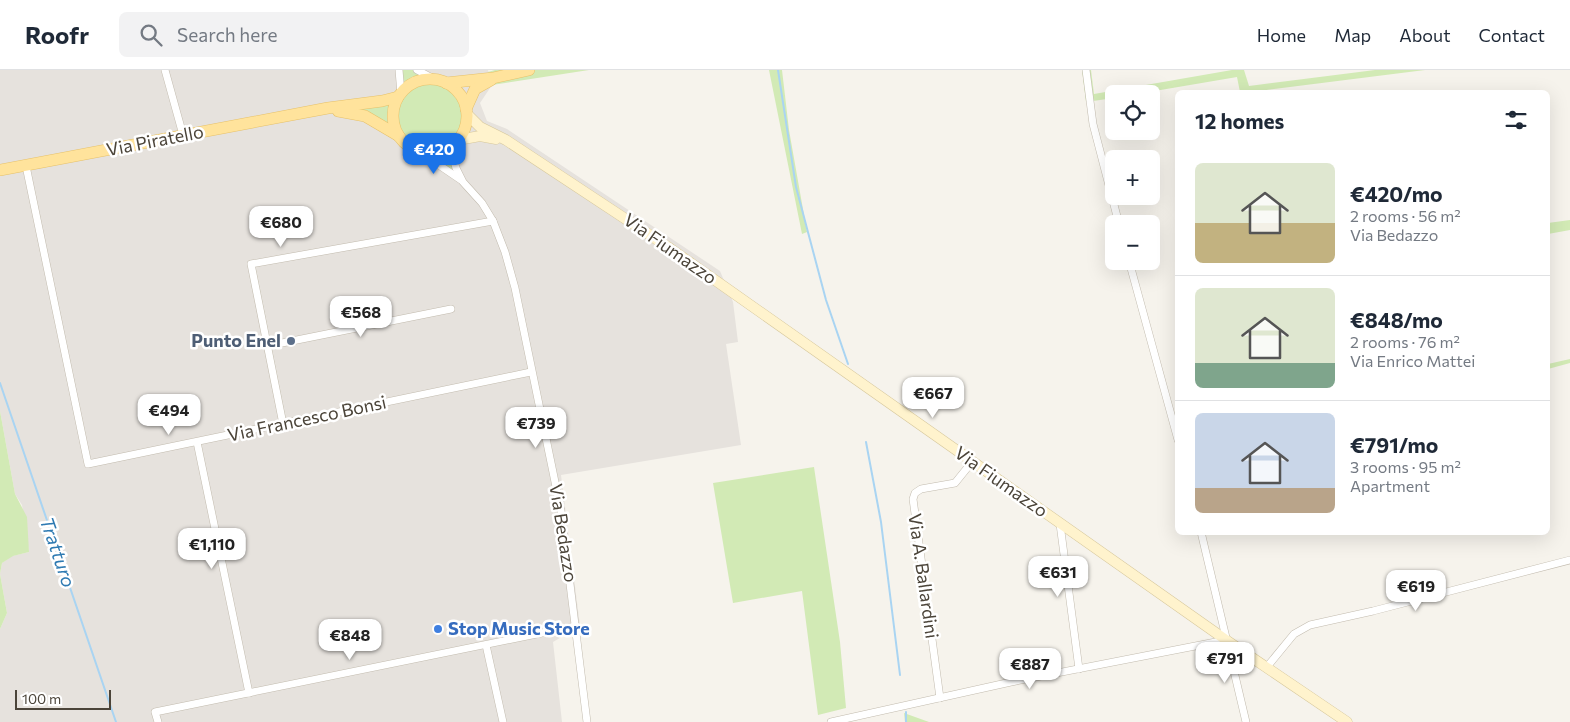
<!DOCTYPE html>
<meta charset="utf-8">
<style>
body{margin:0;font-family:Commissioner,sans-serif;background:#f2f2f3;color:#1f2937;height:100vh;display:flex;flex-direction:column;font-size:19px;white-space:nowrap}
*{box-sizing:border-box;margin:0}
p{font-size:16px;color:#747a83}
.icon{flex:none;width:28px;height:28px;fill:none;stroke:currentColor;stroke-width:2;stroke-linecap:round;stroke-linejoin:round}
.map{position:relative;flex:1;overflow:hidden}
.sheet{position:absolute;left:1175px;top:20px;width:375px;height:445px;display:flex;flex-direction:column;background:#fff;border-radius:8px;box-shadow:0 5px 20px #0002}
.sheet>*{flex:none}
.fabs{position:absolute;left:1105px;top:15px;display:grid;gap:10px}
.fabs a{display:grid;place-items:center;width:55px;height:55px;border-radius:8px;background:#fff;box-shadow:0 5px 20px #0002;font-size:25px}
.scale{position:absolute;left:15px;bottom:12px;width:96px;box-sizing:border-box;padding-left:5px;border:2px solid #4b4439;border-top:0;font-size:14px;line-height:18px;white-space:nowrap;color:#4b4439;-webkit-text-stroke:4px #fff;paint-order:stroke}
.price{position:absolute;translate:-50% -42px;padding:0 11px;border-radius:10px;background:#fff;color:#222;font-size:16px;line-height:32px;filter:drop-shadow(0 1px 2px #0008)}
.price::after{content:'';position:absolute;left:50%;top:30px;width:15px;height:11px;margin-left:-8px;background:inherit;clip-path:polygon(0 0,100% 0,50% 100%)}
.price.current{background:#1a73e8;color:#fff}
ul{padding:0;list-style:none}
li{display:flex;align-items:center;gap:15px;height:125px;padding:0 20px}
li+li{border-top:1px solid #e0e1e3}
li span{display:grid;place-items:center;flex:none;width:140px;height:100px;border-radius:8px;color:#555}
li>.icon{margin-inline-start:auto}
span .icon{width:60px;height:60px;fill:#fffc;stroke-width:1}
li b{font-size:21px}
h2{display:flex;justify-content:space-between;align-items:center;height:60px;padding:0 20px;font-size:21px}
header{display:flex;align-items:center;gap:30px;box-sizing:border-box;height:70px;padding:0 25px;background:#fff;border-bottom:1px solid #e0e1e3}
header strong{font-size:24px}
nav{display:flex;gap:28px;margin-inline-start:auto;font-size:18px}
.search{width:350px;height:45px;background:#f2f2f3;display:flex;align-items:center;gap:12px;box-sizing:border-box;padding:0 18px;border-radius:8px;color:#747a83;font-size:19px}
.map>svg:first-child{display:block}
.industrial{fill:#e6e2dd}
.green{fill:#d2eab5}
.lines{fill:none;stroke-linecap:round;stroke-linejoin:round}
.stream{stroke:#a9d4f2;stroke-width:2}
.street-casing{stroke:#c2bbae;stroke-width:8}
.secondary-casing{stroke:#d6c79b;stroke-width:11}
.primary-casing{stroke:#e6c16a;stroke-width:12}
.street{stroke:#fff;stroke-width:7}
.secondary{stroke:#fff3cd;stroke-width:10}
.primary{stroke:#ffe39c;stroke-width:11}
.service-dot{fill:#5c6f8a;stroke:#fff;stroke-width:2}
.shop-dot{fill:#3f7fe0;stroke:#fff;stroke-width:2}
.labels{text-anchor:middle;stroke-width:5;stroke-linejoin:round;paint-order:stroke}
.street-label{font-size:18px;fill:#4b4439;stroke:#fff}
.service-label{font-size:18px;font-weight:bold;fill:#4e5e75;stroke:#fff;text-anchor:end}
.shop-label{font-size:18px;font-weight:bold;fill:#366cbe;stroke:#fff;text-anchor:start}
.water-label{font-size:19px;font-style:italic;fill:#2e7ab2;stroke:#fff}
</style>
<header>
<strong>Roofr</strong>
<div class="search"><svg class="icon" aria-label="search" viewBox="0 0 24 24"><circle cx="10" cy="10" r="6"/><path d="M15 15l6 6"/></svg>Search here</div>
<nav><a>Home</a><a>Map</a><a>About</a><a>Contact</a></nav>
</header>
<div class="map">
<svg width="1570" height="652" viewBox="0 0 1570 652">
<rect width="100%" height="100%" fill="#f6f3ec"/>
<polygon class="industrial" points="0,0 488,0 492,15 480,33 487,51 507,59 720,201 733,232 738,272 726,274 741,375 561,405 580,556 553,572 562,652 0,652 0,559 7,543 0,504 2,493 12,486 29,482 22,435 15,424 0,341"/>
<g class="green">
<polygon points="402,0 414,0 421,4 403,12"/>
<polygon points="495,0 589,0 492,15 488,2"/>
<polygon points="769,0 782,0 789,60 807,162 802,164"/>
<polygon points="1082,0 1091,0 1094,24 1232,0 1244,0 1249,16 1375,0 1425,0 1251,22 1240,22 1237,7 1137,24 1114,24 1114,28 1086,32"/>
<circle cx="430" cy="46" r="32"/>
<polygon points="390,33 387,47 389,56 362,41 358,37"/>
<polygon points="451,82 454,104 434,88"/>
<polygon points="1570,150 1570,160 1548,164 1548,153"/>
<polygon points="1570,289 1570,293 1548,299 1548,294"/>
<polygon points="0,341 15,424 27,447 29,482 13,486 2,493 0,504 7,543 0,559"/>
<polygon points="814,397 840,572 846,638 818,645 802,521 733,533 713,413"/>
<polygon points="904,643 929,652 905,652"/>
</g>
<g class="lines">
<g class="stream">
<polyline points="778,0 796,117 826,230 848,294"/>
<polyline points="0,313 116,652"/>
<polyline points="866,372 881,452 900,605"/>
<polyline points="906,652 906,642"/>
</g>
<defs>
<g id="street">
<polyline points="165,0 183,65"/>
<polyline points="399,0 401,24"/>
<polyline points="417,0 436,10"/>
<polyline points="1086,0 1093,54 1119,154"/>
<polyline points="455,72 453,88 456,98 463,112 482,133 493,151 505,182 515,218 561,441 587,652"/>
<polyline points="417,80 461,110"/>
<polyline points="26,96 88,394 531,302"/>
<polyline points="1129,191 1178,370"/>
<polyline points="267,276 451,239"/>
<polyline points="283,354 251,194 493,151"/>
<polyline points="197,372 249,623"/>
<polyline points="1060,454 1079,599"/>
<polyline points="1201,462 1246,652"/>
<polyline points="486,575 503,652"/>
<polyline points="1266,598 1294,564 1310,555 1373,541 1570,490"/>
<polyline points="940,628 913,429 915,423 921,419 955,413 972,392"/>
<polyline points="158,652 155,642 576,556"/>
<polyline points="831,652 1011,612 1226,570"/>
</g>
<g id="secondary">
<polyline points="467,44 480,57 506,70 668,177 1226,570 1347,652"/>
<polyline points="458,70 480,66 496,69"/>
</g>
<g id="primary">
<circle cx="430" cy="46" r="37"/>
<polyline points="446,13 493,8 529,0"/>
<polyline points="466,39 475,19 491,10"/>
<polyline points="338,41 365,46 399,66"/>
<polyline points="0,100 328,38 382,31 398,27"/>
</g>
</defs>
<use href="#street" class="street-casing"/>
<use href="#secondary" class="secondary-casing"/>
<use href="#primary" class="primary-casing"/>
<use href="#street" class="street"/>
<use href="#secondary" class="secondary"/>
<use href="#primary" class="primary"/>
</g>
<circle class="service-dot" cx="291" cy="271" r="5"/>
<circle class="shop-dot" cx="438" cy="559" r="5"/>
<g class="labels">
<g class="street-label">
<text transform="translate(155 71) rotate(-11)" y="6">Via Piratello</text>
<text transform="translate(670 179) rotate(35)" y="6">Via Fiumazzo</text>
<text transform="translate(307 349) rotate(-12)" y="6">Via Francesco Bonsi</text>
<text transform="translate(1001 412) rotate(35)" y="6">Via Fiumazzo</text>
<text transform="translate(563 463) rotate(81)" y="6">Via Bedazzo</text>
<text transform="translate(923 506) rotate(82)" y="6">Via A. Ballardini</text>
</g>
<g class="service-label">
<text x="281" y="277">Punto Enel</text>
</g>
<g class="shop-label">
<text x="448" y="565">Stop Music Store</text>
</g>
<g class="water-label">
<text transform="translate(58 482) rotate(71)" y="7">Tratturo</text>
</g>
</g>
</svg>
<div class="fabs">
<a><svg class="icon" aria-label="locate" viewBox="0 0 24 24"><circle cx="12" cy="12" r="6"/><path d="M12 2v4M12 18v4M2 12h4M18 12h4"/></svg></a>
<a>+</a>
<a>−</a>
</div>
<div class="scale">100 m</div>
<b class="price current" style="left:434px;top:105px">€420</b>
<b class="price" style="left:281px;top:178px">€680</b>
<b class="price" style="left:361px;top:268px">€568</b>
<b class="price" style="left:933px;top:349px">€667</b>
<b class="price" style="left:169px;top:366px">€494</b>
<b class="price" style="left:536px;top:379px">€739</b>
<b class="price" style="left:212px;top:500px">€1,110</b>
<b class="price" style="left:1058px;top:528px">€631</b>
<b class="price" style="left:1416px;top:542px">€619</b>
<b class="price" style="left:350px;top:591px">€848</b>
<b class="price" style="left:1225px;top:614px">€791</b>
<b class="price" style="left:1030px;top:620px">€887</b>
<section class="sheet">
<h2>12 homes<svg class="icon" aria-label="filters" viewBox="0 0 24 24"><path d="M4 7h16M4 17h16"/><circle cx="9" cy="7" r="2"/><circle cx="15" cy="17" r="2"/></svg></h2>
<ul>
<li><span style="background:linear-gradient(#dfe7d0 60%,#c2b280 0)"><svg class="icon" aria-label="home" viewBox="0 0 24 24"><path d="M3 11l9-7 9 7M6 9v11h12V9"/></svg></span><div><b>€420/mo</b><p>2 rooms · 56 m²</p><p>Via Bedazzo</p></div></li>
<li><span style="background:linear-gradient(#dfe7d0 75%,#7fa58c 0)"><svg class="icon" aria-label="home" viewBox="0 0 24 24"><path d="M3 11l9-7 9 7M6 9v11h12V9"/></svg></span><div><b>€848/mo</b><p>2 rooms · 76 m²</p><p>Via Enrico Mattei</p></div></li>
<li><span style="background:linear-gradient(#c9d6e8 75%,#b9a48a 0)"><svg class="icon" aria-label="home" viewBox="0 0 24 24"><path d="M3 11l9-7 9 7M6 9v11h12V9"/></svg></span><div><b>€791/mo</b><p>3 rooms · 95 m²</p><p>Apartment</p></div></li>
</ul>
</section>
</div>
